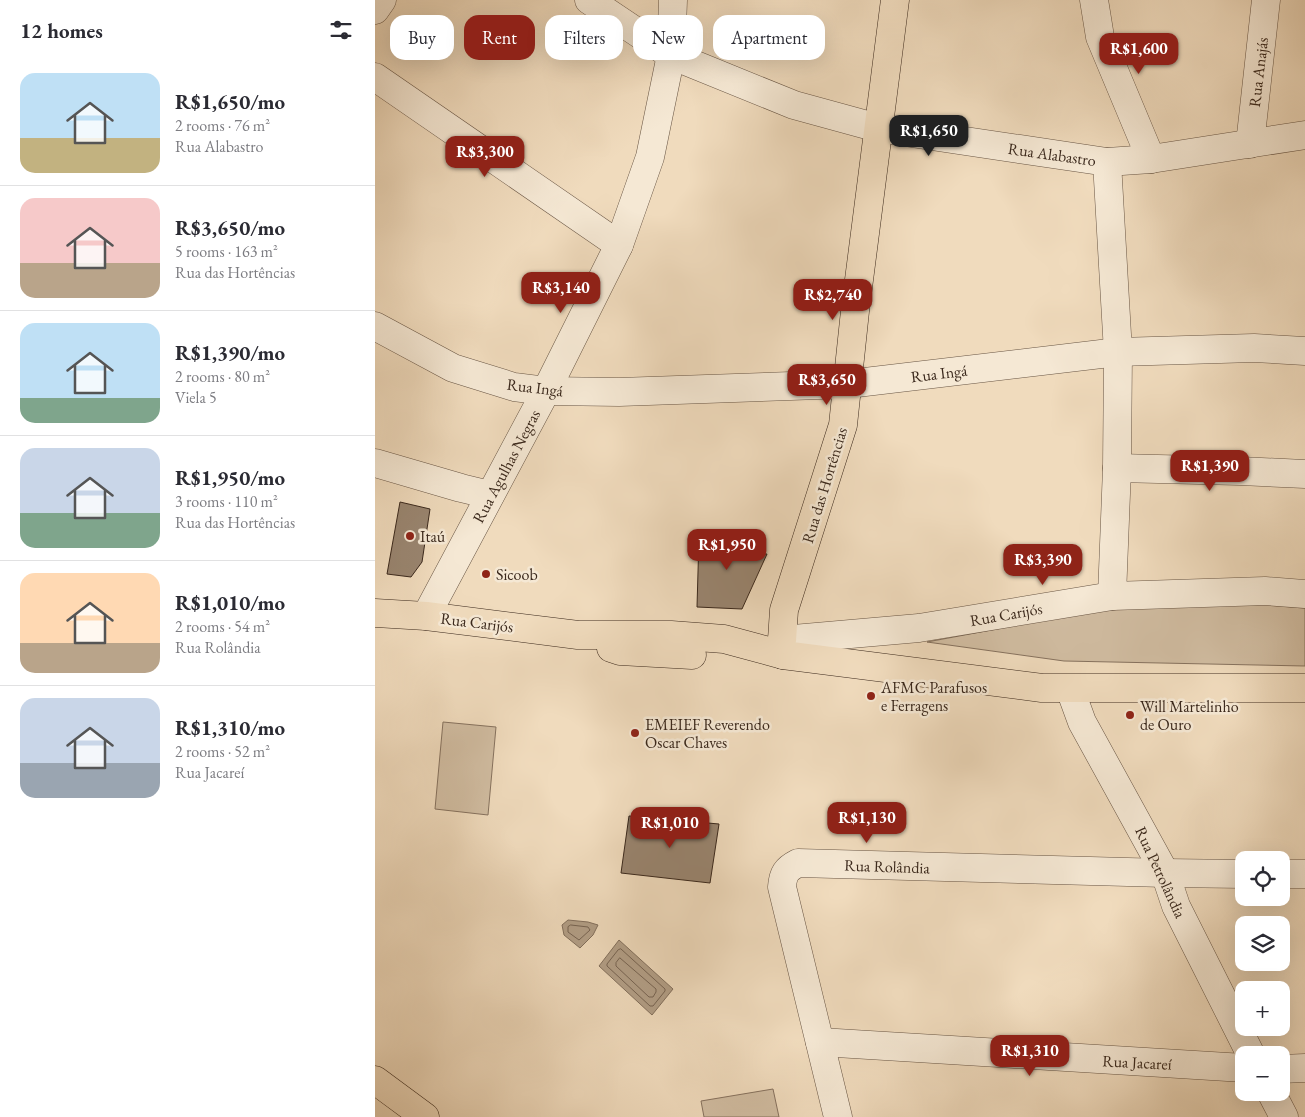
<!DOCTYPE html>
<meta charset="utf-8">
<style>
body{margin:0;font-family:"EB Garamond",serif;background:#f7f7f7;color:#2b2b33;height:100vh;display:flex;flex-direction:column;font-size:19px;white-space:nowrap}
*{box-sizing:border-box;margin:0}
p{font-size:16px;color:#7c7c81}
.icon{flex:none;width:28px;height:28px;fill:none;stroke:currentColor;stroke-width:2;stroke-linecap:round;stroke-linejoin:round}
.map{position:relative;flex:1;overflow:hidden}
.panel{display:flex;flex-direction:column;background:#fff;width:375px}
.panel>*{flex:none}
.banner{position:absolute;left:15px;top:15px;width:475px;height:45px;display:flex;gap:10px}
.fabs{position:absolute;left:860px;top:851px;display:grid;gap:10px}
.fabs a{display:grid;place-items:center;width:55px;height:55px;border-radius:10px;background:#fff;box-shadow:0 5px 20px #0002;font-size:25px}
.price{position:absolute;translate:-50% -42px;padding:0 11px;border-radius:10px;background:#8f2418;color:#fff;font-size:16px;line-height:32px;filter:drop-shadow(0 1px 2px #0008)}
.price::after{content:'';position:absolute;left:50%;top:30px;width:15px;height:11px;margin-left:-8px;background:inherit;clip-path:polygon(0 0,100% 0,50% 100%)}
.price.selected{background:#222;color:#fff}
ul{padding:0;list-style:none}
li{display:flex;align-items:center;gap:15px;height:125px;padding:0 20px}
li+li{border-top:1px solid #e1e1e2}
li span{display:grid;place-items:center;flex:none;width:140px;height:100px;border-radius:15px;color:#555}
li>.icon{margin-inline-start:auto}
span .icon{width:60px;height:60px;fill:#fffc;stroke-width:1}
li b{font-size:21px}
h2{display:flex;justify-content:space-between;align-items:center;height:60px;padding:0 20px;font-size:21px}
.pill{padding:0 18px;border-radius:15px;background:#fff;box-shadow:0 5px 20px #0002;font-size:18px;line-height:45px}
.pill.selected{background:#8f2418;color:#fff}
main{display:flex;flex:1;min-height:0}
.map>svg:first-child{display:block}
.green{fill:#d1bda2;stroke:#86725f}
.water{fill:#b29e86;stroke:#826f5c}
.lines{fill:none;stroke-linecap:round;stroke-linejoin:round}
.shore{stroke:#766351;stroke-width:1}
.building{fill:#998570;stroke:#3a281c}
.minor-casing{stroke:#685544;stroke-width:29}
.major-casing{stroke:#3a281c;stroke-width:29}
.minor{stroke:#f5e8d4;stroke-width:28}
.major{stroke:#f0dbbd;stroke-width:28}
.poi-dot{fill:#8f2418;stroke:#f5e8d4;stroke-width:2}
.labels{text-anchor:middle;stroke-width:5;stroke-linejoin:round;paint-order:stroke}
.street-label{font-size:16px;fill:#3a281c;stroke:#f5e8d4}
.poi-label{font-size:16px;fill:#3a281c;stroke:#f5e8d4;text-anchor:start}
</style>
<main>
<section class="panel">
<h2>12 homes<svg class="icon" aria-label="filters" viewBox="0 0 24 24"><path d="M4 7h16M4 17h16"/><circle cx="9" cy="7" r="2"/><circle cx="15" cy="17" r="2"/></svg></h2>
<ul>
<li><span style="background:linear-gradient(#bfe0f5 65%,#c2b280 0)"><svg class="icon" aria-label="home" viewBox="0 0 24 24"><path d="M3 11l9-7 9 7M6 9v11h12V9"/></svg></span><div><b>R$1,650/mo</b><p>2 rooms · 76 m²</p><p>Rua Alabastro</p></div></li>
<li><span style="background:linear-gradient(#f6c9c9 65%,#b9a48a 0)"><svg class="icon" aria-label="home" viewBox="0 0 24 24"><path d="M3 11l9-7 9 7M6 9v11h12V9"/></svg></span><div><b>R$3,650/mo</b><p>5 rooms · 163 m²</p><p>Rua das Hortências</p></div></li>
<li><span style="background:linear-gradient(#bfe0f5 75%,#7fa58c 0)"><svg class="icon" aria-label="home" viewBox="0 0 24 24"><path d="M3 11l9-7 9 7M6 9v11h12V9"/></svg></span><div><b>R$1,390/mo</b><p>2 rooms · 80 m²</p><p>Viela 5</p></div></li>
<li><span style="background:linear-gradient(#c9d6e8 65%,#7fa58c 0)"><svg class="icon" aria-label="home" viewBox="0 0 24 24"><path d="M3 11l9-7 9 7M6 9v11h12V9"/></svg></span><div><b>R$1,950/mo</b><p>3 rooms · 110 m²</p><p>Rua das Hortências</p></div></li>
<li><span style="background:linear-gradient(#ffd9b3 70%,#b9a48a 0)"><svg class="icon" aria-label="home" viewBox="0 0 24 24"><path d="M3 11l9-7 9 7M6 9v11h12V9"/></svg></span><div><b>R$1,010/mo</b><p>2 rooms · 54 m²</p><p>Rua Rolândia</p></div></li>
<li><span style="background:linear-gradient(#c9d6e8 65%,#9aa5b1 0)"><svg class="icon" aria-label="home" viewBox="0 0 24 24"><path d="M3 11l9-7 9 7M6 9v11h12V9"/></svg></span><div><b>R$1,310/mo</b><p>2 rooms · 52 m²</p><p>Rua Jacareí</p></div></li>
</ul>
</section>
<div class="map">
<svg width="930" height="1117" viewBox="0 0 930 1117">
<rect width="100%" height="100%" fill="#f0dbbd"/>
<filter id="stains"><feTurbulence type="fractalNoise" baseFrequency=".004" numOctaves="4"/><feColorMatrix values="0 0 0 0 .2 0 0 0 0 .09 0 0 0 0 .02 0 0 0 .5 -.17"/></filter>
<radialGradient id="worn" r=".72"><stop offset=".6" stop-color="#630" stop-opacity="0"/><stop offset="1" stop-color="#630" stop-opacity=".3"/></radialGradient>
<g class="green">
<polygon points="892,605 930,608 930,666 689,661 552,642 745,606"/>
<polygon points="68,722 121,727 113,815 60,809"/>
<polygon points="398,1089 404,1117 329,1117 326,1101"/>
</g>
<g class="water">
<polygon points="193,920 213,922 223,925 218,935 205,948 189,935 187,925"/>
<polygon points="244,940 298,989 277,1015 224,966"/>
</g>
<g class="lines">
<g class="shore">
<polygon points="196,925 213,927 215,930 204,940 193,932 193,927"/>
<polygon points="246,949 290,989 290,991 278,1006 275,1006 232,966 232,964 243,950"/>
<polygon points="245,958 281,989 281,992 278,997 274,997 241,966 241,963"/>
</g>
</g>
<g class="building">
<polygon points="25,502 55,509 47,562 36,577 12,574"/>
<polygon points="324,537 386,538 385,554 392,554 367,609 322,607"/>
<polygon points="254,816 344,824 335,883 246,873"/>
</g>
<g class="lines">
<defs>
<g id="minor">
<polyline points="214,0 296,55 419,105 503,128 732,162 776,159 930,135"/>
<polyline points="719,0 725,37 776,159"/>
<polyline points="0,10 7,0"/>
<polyline points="0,77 244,245"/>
<polyline points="875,144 891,0"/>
<polyline points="732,162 743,352 742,468 737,596"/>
<polyline points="0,326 78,368 139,387 171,391 244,392 473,384 743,352 879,348 930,351"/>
<polyline points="0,463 86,488 115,495"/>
<polyline points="742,468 865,471 930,474"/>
<polyline points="51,616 171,391 244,245 275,157 296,55 298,0"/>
<polyline points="408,655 407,640 544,628 737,596 890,591 930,594"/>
<polyline points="695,689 707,722 790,873 801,906 876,1055"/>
<polyline points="906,874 930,874"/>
<polyline points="445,1042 869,1068"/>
<polyline points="906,1069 930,1068"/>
<polyline points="896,1092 909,1117"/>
<path d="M463 1117 407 887C408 874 411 869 423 863L790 873 869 874"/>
</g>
<g id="major">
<polyline points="0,613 51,616 203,635 296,635 349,639 408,655 667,688 930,688"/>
<polyline points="407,640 409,610 468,425 480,311 520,0"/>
<polyline points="236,648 245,651 317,655"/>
<polyline points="0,1080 50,1117"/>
</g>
</defs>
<use href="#minor" class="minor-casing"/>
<use href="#major" class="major-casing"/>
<use href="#minor" class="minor"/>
<use href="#major" class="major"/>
</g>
<g class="poi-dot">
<circle cx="35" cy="536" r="5"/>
<circle cx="111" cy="574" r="5"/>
<circle cx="496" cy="696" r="5"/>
<circle cx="755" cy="715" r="5"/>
<circle cx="260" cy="733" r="5"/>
</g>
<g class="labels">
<g class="street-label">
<text transform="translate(883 72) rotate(-83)" y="6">Rua Anajás</text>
<text transform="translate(677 154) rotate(8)" y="6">Rua Alabastro</text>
<text transform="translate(564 373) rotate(-7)" y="6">Rua Ingá</text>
<text transform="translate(160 387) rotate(7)" y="6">Rua Ingá</text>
<text transform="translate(131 466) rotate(-62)" y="6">Rua Agulhas Negras</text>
<text transform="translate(449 485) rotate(-73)" y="6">Rua das Hortências</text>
<text transform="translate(631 614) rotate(-10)" y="6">Rua Carijós</text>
<text transform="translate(102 622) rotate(7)" y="6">Rua Carijós</text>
<text transform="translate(512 866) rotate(2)" y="6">Rua Rolândia</text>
<text transform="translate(786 872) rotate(65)" y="6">Rua Petrolândia</text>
<text transform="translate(762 1062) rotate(3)" y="6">Rua Jacareí</text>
</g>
<g class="poi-label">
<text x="45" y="542">Itaú</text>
<text x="121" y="580">Sicoob</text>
<text x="506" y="693">AFMC Parafusos<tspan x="506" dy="18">e Ferragens</tspan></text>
<text x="765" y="712">Will Martelinho<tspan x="765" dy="18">de Ouro</tspan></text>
<text x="270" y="730">EMEIEF Reverendo<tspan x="270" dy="18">Oscar Chaves</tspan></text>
</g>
</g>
<rect width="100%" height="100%" filter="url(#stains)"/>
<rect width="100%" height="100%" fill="url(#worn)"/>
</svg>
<div class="fabs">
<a><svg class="icon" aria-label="locate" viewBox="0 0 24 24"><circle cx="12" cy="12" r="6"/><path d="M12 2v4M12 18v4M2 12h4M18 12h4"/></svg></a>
<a><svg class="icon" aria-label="layers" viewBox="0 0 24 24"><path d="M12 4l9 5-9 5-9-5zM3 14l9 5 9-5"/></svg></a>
<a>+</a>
<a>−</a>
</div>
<b class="price" style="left:764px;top:75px">R$1,600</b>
<b class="price selected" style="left:554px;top:157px">R$1,650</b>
<b class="price" style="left:110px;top:178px">R$3,300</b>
<b class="price" style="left:186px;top:314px">R$3,140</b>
<b class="price" style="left:458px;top:321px">R$2,740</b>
<b class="price" style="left:452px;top:406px">R$3,650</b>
<b class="price" style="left:835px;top:492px">R$1,390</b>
<b class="price" style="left:352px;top:571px">R$1,950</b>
<b class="price" style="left:668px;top:586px">R$3,390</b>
<b class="price" style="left:492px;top:844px">R$1,130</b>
<b class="price" style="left:295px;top:849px">R$1,010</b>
<b class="price" style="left:655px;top:1077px">R$1,310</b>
<div class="banner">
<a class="pill">Buy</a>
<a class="pill selected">Rent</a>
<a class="pill">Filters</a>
<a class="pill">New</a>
<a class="pill">Apartment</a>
</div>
</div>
</main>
